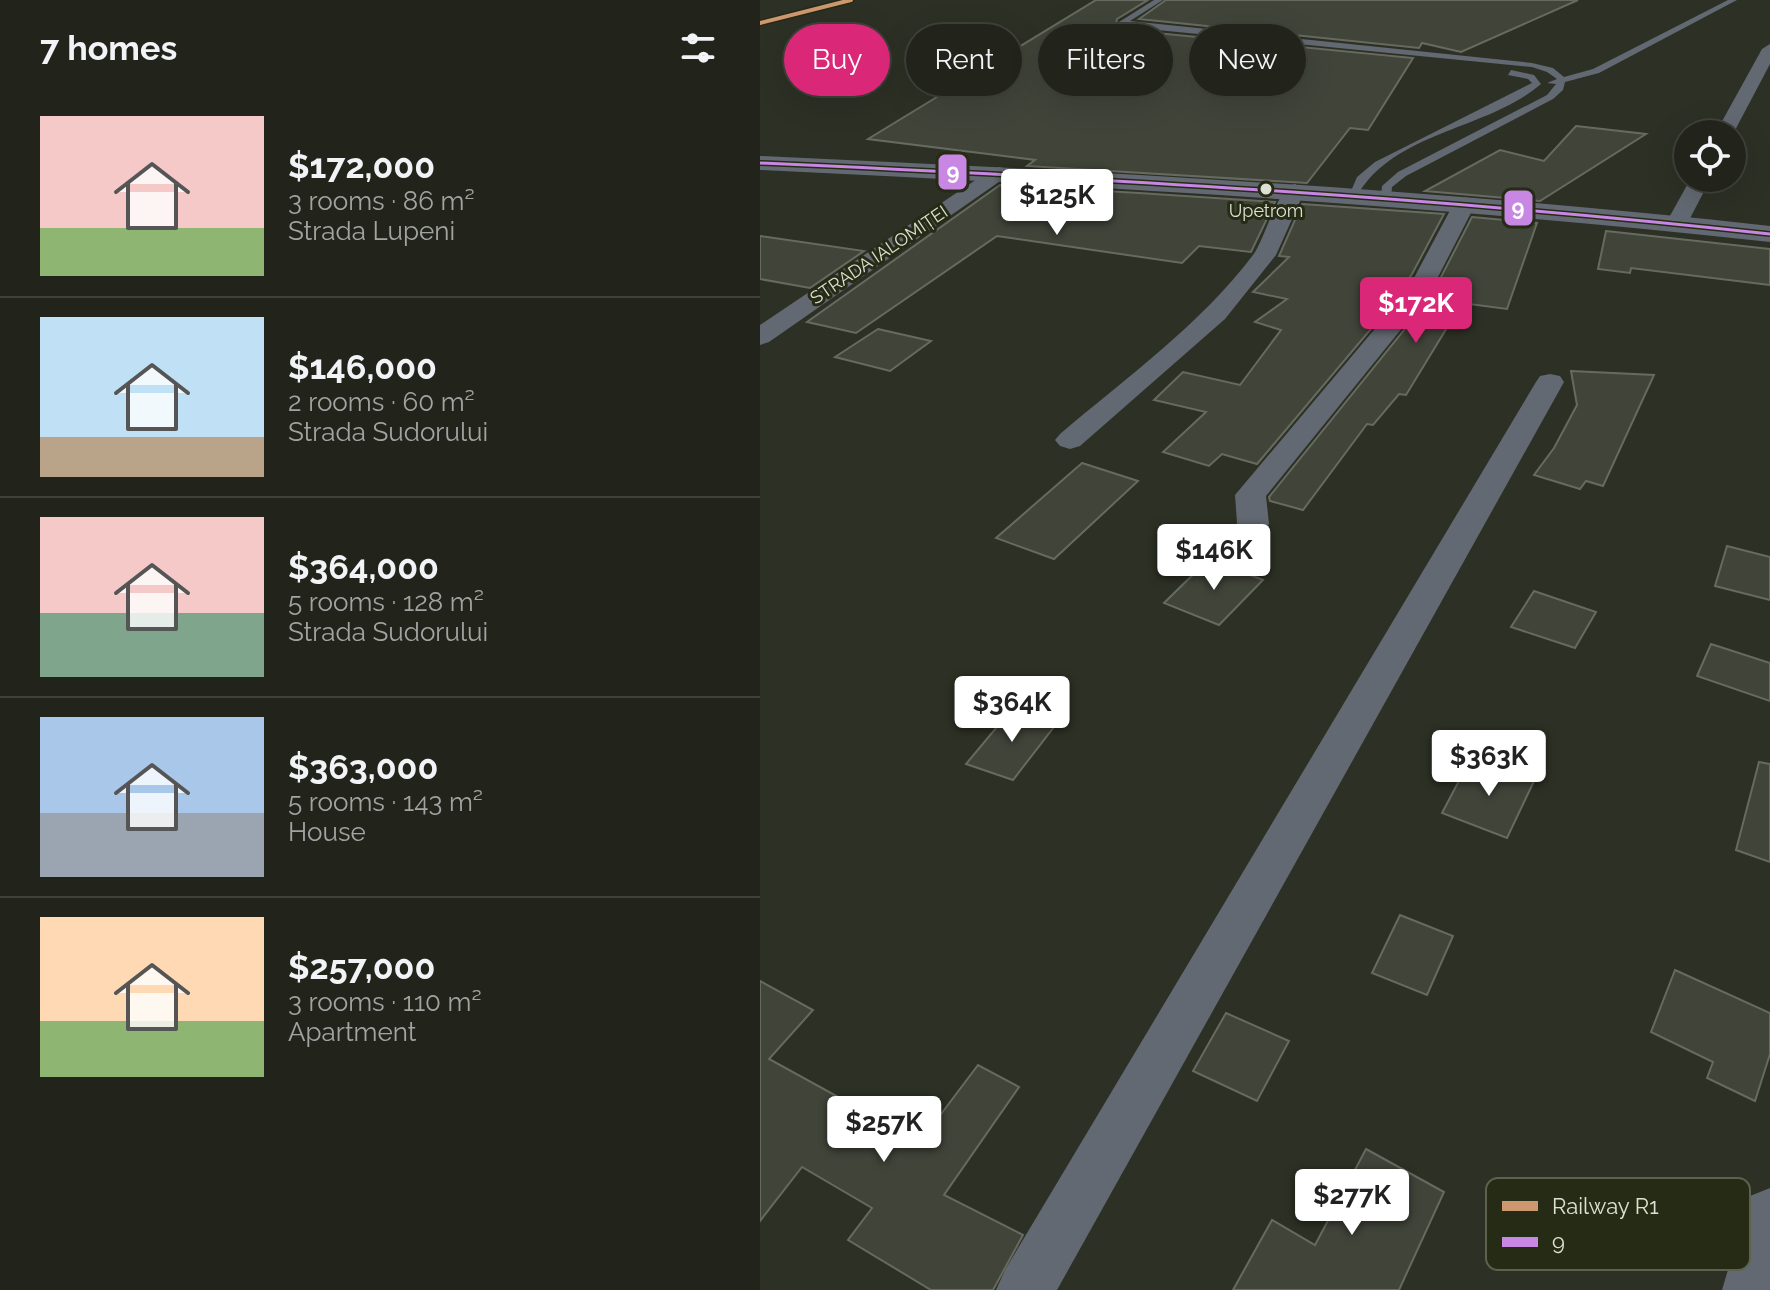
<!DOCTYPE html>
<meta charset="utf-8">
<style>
body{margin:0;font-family:Raleway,sans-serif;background:#2e3028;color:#f1f3f6;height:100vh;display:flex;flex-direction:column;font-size:30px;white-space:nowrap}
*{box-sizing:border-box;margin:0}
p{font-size:26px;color:#a2a4a3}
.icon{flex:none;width:44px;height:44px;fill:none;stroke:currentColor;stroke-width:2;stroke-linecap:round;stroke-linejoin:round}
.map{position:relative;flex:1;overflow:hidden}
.sheet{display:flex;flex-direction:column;background:#22241b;width:760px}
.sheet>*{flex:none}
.hud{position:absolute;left:24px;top:24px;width:760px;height:72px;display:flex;gap:16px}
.tools{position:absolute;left:914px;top:120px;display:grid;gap:16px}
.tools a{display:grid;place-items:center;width:72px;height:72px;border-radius:50%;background:#22241b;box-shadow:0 8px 32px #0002,0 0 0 2px #3f413a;font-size:40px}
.price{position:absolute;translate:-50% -68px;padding:0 18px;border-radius:8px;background:#fff;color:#222;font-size:26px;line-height:52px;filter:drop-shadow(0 2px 4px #0008)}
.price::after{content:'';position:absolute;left:50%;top:48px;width:24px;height:18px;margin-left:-12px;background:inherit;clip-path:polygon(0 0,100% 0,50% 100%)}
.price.on{background:#db2777;color:#fff}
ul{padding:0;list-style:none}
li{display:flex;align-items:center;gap:24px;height:200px;padding:0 40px}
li+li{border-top:2px solid #3f413a}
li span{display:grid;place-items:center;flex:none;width:224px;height:160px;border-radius:0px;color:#555}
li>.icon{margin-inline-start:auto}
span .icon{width:96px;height:96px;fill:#fffc;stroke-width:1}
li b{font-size:34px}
h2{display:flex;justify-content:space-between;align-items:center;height:96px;padding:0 40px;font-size:34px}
.pill{padding:0 28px;border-radius:36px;background:#22241b;box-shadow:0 8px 32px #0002,0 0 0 2px #3f413a;font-size:28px;line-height:72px}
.pill.on{background:#db2777;color:#fff}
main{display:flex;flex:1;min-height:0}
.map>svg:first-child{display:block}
.building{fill:#414439;stroke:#676a5f;stroke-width:2}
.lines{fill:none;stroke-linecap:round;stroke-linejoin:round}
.service{fill:#636972;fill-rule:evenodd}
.minor{fill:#636972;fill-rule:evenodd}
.tertiary{fill:#636972;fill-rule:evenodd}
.rail{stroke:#636766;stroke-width:3;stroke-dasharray:4 4;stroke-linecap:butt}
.bus-1-casing{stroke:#262b15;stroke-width:6}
.bus-1{stroke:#c787e3;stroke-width:3}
.rail-1-casing{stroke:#262b15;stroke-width:7}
.rail-1{stroke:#cd976f;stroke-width:4}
.bus-dot{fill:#dde1d3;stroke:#262b15;stroke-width:3}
.labels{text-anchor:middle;stroke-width:6;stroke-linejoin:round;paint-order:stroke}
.far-bus-label{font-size:18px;fill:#dde1d3;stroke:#262b15}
.far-street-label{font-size:18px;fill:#dde1d3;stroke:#262b15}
.key{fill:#262b15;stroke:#5d624e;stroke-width:2}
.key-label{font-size:22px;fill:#dde1d3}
.line-badge{stroke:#262b15;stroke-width:3}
.badge-label{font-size:22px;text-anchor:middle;font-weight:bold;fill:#fff}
</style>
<main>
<section class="sheet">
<h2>7 homes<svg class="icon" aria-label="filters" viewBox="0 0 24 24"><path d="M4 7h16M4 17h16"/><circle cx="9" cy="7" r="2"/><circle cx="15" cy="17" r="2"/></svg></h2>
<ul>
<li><span style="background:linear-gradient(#f6c9c9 70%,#8fb573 0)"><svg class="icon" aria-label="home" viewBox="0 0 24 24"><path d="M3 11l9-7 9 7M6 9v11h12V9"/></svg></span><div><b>$172,000</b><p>3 rooms · 86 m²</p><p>Strada Lupeni</p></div></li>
<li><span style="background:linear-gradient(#bfe0f5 75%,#b9a48a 0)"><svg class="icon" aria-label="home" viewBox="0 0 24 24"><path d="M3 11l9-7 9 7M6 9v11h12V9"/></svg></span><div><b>$146,000</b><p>2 rooms · 60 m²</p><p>Strada Sudorului</p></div></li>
<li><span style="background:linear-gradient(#f6c9c9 60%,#7fa58c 0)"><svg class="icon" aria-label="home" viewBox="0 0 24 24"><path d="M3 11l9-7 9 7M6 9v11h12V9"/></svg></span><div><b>$364,000</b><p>5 rooms · 128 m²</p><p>Strada Sudorului</p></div></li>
<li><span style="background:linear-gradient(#a9c7e8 60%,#9aa5b1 0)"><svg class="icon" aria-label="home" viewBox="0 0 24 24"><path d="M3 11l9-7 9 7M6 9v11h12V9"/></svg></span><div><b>$363,000</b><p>5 rooms · 143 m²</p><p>House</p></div></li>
<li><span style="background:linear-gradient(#ffd9b3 65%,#8fb573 0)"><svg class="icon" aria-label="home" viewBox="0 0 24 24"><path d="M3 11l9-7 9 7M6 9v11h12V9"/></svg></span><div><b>$257,000</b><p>3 rooms · 110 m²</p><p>Apartment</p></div></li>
</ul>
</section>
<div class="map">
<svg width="1010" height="1290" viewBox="0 0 1010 1290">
<rect width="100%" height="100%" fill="#2d3024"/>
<g class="building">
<polygon points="336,0 388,0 357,19 356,24 396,33 653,58 608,130 590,128 547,183 267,166 275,160 108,139"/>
<polygon points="406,0 818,0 701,52 662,43 659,48 379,19"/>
<polygon points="816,126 886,134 780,201 665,191 740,150 784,161"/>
<polygon points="240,185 379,193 515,202 491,252 439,246 422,263 237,236 96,333 47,322"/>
<polygon points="542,204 684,214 652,274 627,310 497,464 462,454 449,466 403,452 446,412 394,400 423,372 480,385 521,330 495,322 527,299 493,292 529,257 519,256"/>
<polygon points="712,217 777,223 747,309 702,303 646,395 639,394 613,425 607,424 543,510 510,501 509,497 649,324 680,279"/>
<polygon points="846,231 1010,249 1010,285 871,268 870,273 838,269"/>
<polygon points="0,236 104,251 50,288 0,279"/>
<polygon points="118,329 171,341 130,371 75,357"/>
<polygon points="811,371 894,375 843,486 826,481 820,489 774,475 794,448 817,405"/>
<polygon points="322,463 378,481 294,559 236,538"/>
<polygon points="967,546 1010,557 1010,600 955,586"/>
<polygon points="449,559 503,580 459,625 404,603"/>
<polygon points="774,591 836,612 815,648 751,627"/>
<polygon points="951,644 1010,663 1010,701 937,676"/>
<polygon points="252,709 297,723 253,780 206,764"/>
<polygon points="711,758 774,781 747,838 682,813"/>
<polygon points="999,762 1010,764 1010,862 976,850"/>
<polygon points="640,915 693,936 667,995 612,973"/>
<polygon points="915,970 1010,1013 1010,1054 995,1101 947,1078 953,1062 891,1032"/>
<polygon points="0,981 53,1010 9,1059 160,1142 218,1065 259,1087 184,1195 263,1235 233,1290 171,1290 88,1240 112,1208 42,1167 0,1221"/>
<polygon points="466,1013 529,1041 497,1101 433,1071"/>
<polygon points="606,1149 684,1192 639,1290 473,1290 512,1220 555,1245"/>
</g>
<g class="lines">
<g class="service">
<polygon points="394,0 403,0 370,21 772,63 793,68 804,77 833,69 968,0 977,0 839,73 805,82 803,90 793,99 646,176 632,187 631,197 626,200 621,197 622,186 638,172 787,95 796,84 787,83 797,79 787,72 772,67 397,30 359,22"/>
<path d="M751 70 774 75 781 84C728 130 634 131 597 196H589L597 177 615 162 772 83 768 79 748 75Z"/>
</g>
<g class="minor">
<polygon points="1010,44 1010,64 973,134 955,134 1002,49"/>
<polygon points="239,167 246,169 249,173 246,177 9,342 0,345 0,325 232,169"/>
<polygon points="931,178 951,178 925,228 909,228 906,223"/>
<path d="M535 184 545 190 516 255 465 319 320 446 310 449 300 446 295 440 300 434C366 378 440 325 493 255 505 239 517 188 535 184Z"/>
<path d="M705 197 716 203 678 277 647 322 506 496 509 524C496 542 489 559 464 553L460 546 477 523 475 495 629 312 655 276 694 203Z"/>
<polygon points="790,374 800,376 804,382 297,1290 236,1290 245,1270 776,382 780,376"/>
<polygon points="1010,1188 1010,1290 962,1290 990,1196"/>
</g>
<path class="tertiary" d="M0 156C337 171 674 189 1010 226V242C674 205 337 186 0 170Z"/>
<polyline class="rail" points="0,23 91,0"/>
<defs>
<path id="bus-1" d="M0 163C337 178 674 197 1010 234"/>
</defs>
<use href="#bus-1" class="bus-1-casing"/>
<use href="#bus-1" class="bus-1"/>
<defs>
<polyline id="rail-1" points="0,23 91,0"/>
</defs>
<use href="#rail-1" class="rail-1-casing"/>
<use href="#rail-1" class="rail-1"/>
</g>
<circle class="bus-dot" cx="506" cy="189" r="7"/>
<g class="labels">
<g class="far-bus-label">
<text x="506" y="217">Upetrom</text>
</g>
<g class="far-street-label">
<text transform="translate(119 255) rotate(-34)" y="6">STRADA IALOMIȚEI</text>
</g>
</g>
<rect x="726" y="1178" width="264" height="92" rx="12" class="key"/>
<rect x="742" y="1201" width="36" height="10" fill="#cd976f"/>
<rect x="742" y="1237" width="36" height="10" fill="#c787e3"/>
<g class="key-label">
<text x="792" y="1214">Railway R1</text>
<text x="792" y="1250">9</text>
</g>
<g class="line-badge">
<rect x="177" y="153" width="31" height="38" rx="8" fill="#c787e3"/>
<rect x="743" y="189" width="31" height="38" rx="8" fill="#c787e3"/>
</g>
<g class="badge-label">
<text x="193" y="180">9</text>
<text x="758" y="216">9</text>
</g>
</svg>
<div class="tools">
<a><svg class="icon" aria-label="locate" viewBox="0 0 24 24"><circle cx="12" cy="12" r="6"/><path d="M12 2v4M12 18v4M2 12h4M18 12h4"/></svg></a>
</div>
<b class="price" style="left:297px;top:237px">$125K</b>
<b class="price on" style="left:656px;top:345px">$172K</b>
<b class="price" style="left:454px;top:592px">$146K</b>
<b class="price" style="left:252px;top:744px">$364K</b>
<b class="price" style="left:729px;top:798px">$363K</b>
<b class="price" style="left:124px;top:1164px">$257K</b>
<b class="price" style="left:592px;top:1237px">$277K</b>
<div class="hud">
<a class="pill on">Buy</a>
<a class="pill">Rent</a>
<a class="pill">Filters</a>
<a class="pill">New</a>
</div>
</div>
</main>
